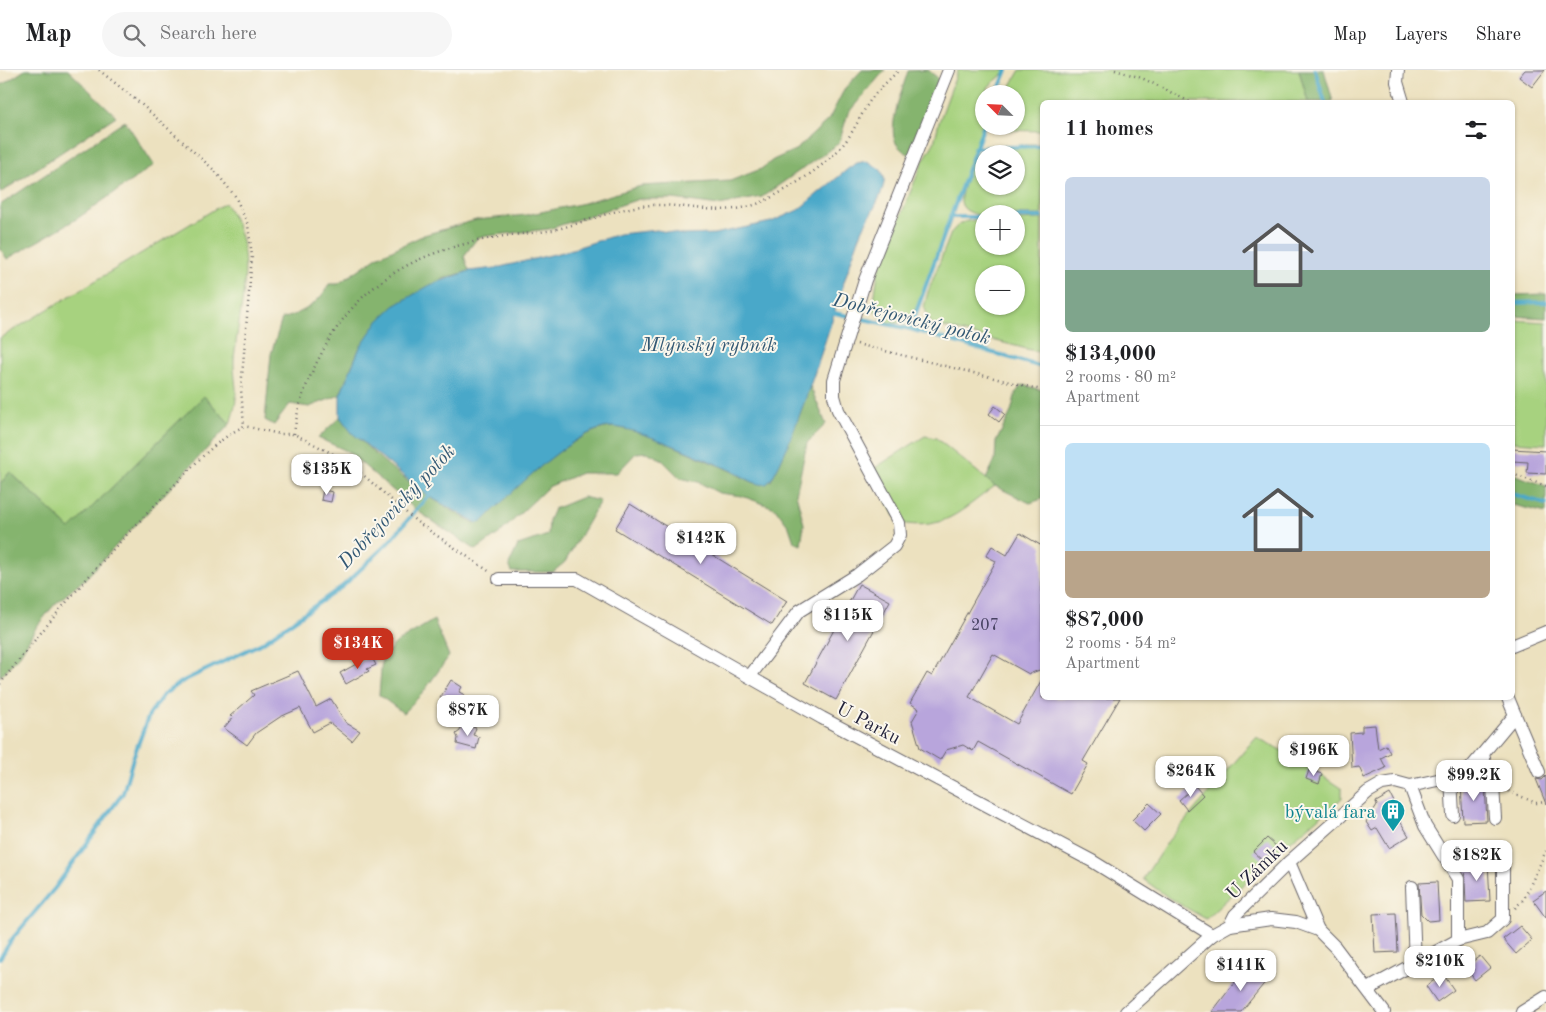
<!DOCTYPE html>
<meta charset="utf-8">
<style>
body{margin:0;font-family:"Old Standard TT",serif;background:#f6f6f6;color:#202124;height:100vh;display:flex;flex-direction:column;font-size:19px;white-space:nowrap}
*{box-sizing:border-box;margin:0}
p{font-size:16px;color:#757577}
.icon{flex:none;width:28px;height:28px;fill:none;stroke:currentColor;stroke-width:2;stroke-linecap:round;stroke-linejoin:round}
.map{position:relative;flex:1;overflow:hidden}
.side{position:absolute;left:1040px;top:30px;width:475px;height:600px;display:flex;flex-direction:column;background:#fff;border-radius:8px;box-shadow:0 1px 4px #0004}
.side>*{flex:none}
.needle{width:32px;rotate:294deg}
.buttons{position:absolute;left:975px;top:15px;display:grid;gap:10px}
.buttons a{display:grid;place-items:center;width:50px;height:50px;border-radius:50%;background:#fff;box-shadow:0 1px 4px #0004;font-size:25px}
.price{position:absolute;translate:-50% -42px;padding:0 11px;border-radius:10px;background:#fff;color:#222;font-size:16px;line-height:32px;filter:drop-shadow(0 1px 2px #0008)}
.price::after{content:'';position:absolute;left:50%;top:30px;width:15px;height:11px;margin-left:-8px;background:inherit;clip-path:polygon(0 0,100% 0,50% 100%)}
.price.on{background:#c8321e;color:#fff}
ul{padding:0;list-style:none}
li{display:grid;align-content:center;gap:10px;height:265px;padding:0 25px}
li+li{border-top:1px solid #e0e0e0}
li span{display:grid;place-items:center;height:155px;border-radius:8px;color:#555}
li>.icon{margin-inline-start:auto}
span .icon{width:90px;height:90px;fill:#fffc;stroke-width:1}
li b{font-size:21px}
h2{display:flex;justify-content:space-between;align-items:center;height:60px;padding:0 25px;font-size:21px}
header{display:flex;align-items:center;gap:30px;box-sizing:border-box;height:70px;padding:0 25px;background:#fff;border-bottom:1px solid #e0e0e0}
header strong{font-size:24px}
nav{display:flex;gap:28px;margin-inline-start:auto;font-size:18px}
.search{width:350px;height:45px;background:#f6f6f6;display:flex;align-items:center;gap:12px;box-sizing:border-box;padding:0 18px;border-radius:28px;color:#757577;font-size:19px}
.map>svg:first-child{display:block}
.green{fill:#a7d27f;stroke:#647a5d;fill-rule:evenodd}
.forest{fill:#85b46e;stroke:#546b54}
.water{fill:#4aa8c9;stroke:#366582}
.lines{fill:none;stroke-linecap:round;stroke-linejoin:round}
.stream{stroke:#4aa8c9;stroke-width:4}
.building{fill:#b8a5dc}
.minor-casing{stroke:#696569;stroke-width:14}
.path{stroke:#696569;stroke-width:2.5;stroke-dasharray:1 4;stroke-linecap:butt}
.minor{stroke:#fff;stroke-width:12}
.labels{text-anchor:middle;stroke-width:4;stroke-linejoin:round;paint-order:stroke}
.number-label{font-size:16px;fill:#484363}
.street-label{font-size:19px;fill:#22223b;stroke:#fbf7ec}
.culture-label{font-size:19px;fill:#0d838f;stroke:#fbf7ec;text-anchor:end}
.water-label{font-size:20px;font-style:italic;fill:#325874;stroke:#fbf7ec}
</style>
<header>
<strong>Map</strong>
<div class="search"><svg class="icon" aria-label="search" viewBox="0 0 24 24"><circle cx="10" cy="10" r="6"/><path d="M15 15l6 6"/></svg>Search here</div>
<nav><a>Map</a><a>Layers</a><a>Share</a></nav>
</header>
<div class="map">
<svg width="1546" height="942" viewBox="0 0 1546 942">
<rect width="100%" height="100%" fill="#fbf7ec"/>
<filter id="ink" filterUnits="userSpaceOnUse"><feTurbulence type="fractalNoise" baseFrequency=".02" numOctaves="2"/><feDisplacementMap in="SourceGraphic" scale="10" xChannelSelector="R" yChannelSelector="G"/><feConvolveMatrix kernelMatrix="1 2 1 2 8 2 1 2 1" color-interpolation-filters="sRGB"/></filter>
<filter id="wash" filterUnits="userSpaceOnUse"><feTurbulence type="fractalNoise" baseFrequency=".0096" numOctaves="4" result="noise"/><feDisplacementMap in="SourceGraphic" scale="20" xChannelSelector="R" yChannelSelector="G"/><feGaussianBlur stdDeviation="1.12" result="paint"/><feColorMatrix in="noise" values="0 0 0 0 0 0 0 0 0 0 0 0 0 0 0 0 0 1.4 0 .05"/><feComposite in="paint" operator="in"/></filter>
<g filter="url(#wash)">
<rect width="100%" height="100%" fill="#ece1bf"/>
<g class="green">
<path d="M958 0H1008L989 16 986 24H984V55L948 159 918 235C905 257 886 260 873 238L878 202 923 91 934 73 939 52Z"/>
<polygon points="1020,0 1299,0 1308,32 1042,32 1042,61 994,60 993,56 1016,56 1016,24 1006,24"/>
<path d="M1028 74H1042V145L984 144 983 146C975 144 963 142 961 132 959 125 972 88 978 84 985 78 1018 76 1028 74ZM984 84H1016V116H984Z"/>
<path d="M225 133C260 184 239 233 234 290 233 302 237 315 236 328 236 336 232 346 230 354L204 326 70 459 10 402 0 414V268Z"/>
<path d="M1042 149V283L932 254 924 237 928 222 951 163C961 150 968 150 984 150V176H1016V150ZM984 204H1016V236H984Z"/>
<polygon points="1512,250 1546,252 1546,374 1513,372"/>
<path d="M925 366 936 368 995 416C960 441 945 461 899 453L870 401Z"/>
<polygon points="1256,667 1296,688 1342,719 1342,728 1280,780 1206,849 1169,828 1143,809 1168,771"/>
</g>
<g class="forest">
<polygon points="25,0 68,0 116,46 0,123 0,16"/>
<path d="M862 0H885L848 43 839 73 762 127 719 135 673 129H639L549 159 478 167 464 186 469 201 443 209 360 277 340 325 309 337 290 334 274 355 265 350 271 284 282 249C302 243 319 234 329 214H338L377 187 424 165 476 150 526 145 580 134 641 116 730 111 761 99 773 90 797 79 829 49 845 18Z"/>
<path d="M928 0 938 8 934 37 914 87C907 83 900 80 896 73 887 57 903 18 908 1Z"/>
<polygon points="1299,0 1324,0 1333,32 1308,32"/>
<polygon points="125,51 154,95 78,148 7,189 0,178 0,135"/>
<polygon points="1546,224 1546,248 1513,246 1513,225"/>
<polygon points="1023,315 1042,320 1042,429 1030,433 995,416 986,409 995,390 996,372 1011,342 1016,322"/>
<path d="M810 316 826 354 807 373 796 424 804 454 801 475 794 472 789 457 775 438 742 426 719 423 698 412 680 408 661 389 647 382 636 383 617 403H581L548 417 500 463 476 480 416 440 347 381 318 368 340 347C370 386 430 431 475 453 502 429 575 358 611 357 636 356 690 384 715 394 727 398 746 410 756 413 761 414 767 412 771 411Z"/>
<polygon points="204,326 230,354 85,509 55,534 37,556 20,585 0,607 0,414 10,402 70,459"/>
<polygon points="1513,404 1546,416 1546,443 1513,435"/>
<polygon points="583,427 600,431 565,492 553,502 512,502 509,495 518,475 548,465 549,450 554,439"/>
<polygon points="434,550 449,586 422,624 403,643 379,625 382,588 397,572"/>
</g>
<path class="water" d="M867 91 880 99C883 103 885 108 884 113 881 129 869 146 862 161 851 188 843 216 834 244 827 266 781 410 766 414 755 417 739 403 728 399 702 388 636 357 611 357 574 358 508 426 482 452L477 453 428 426 352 363 340 347V325L360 277 377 252 394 236 430 215 469 201 496 198 563 182 619 164 657 160 683 165 714 164 771 152 798 140 849 98 857 93Z"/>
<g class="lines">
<g class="stream">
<polyline points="1315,0 1325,32"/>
<polyline points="997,24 1007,0"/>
<polyline points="974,78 1042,76"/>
<polyline points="950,147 984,147"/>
<polyline points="1016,147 1042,147"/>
<polyline points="1512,233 1546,232"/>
<polyline points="830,242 910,259 1042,297"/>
<polyline points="910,259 984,55"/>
<polyline points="1512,424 1546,434"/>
<polyline points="0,888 12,869 55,818 123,723 133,688 149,645 164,624 183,611 262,573 343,516 388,473 430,424"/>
</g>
</g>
<g id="blocks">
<g class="building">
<polygon points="1525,0 1545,0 1532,17 1519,7"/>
<polygon points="995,336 1005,344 999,352 989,344"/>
<polygon points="1512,379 1546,381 1546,404 1527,403 1528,392 1512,391"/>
<polygon points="323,420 333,422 331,432 321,430"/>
<polygon points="630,434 787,531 772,555 615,459"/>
<polygon points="1020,463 1042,476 1042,599 1029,604 993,584 969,627 1017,654 1042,609 1042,628 1120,628 1083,691 1088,694 1071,724 978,672 973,681 963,675 946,680 940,690 920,678 912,651 919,639 910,633 927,603 932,606 996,491 986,486 992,476 1007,485"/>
<polygon points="859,514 890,531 836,630 805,613"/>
<polygon points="371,586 376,595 367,599 369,601 346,614 340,603"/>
<polygon points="298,601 316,637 331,629 346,653 360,661 352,671 330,653 313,662 300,638 280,647 256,663 247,675 224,658 233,647 230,646 254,625 251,621"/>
<polygon points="451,610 462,617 459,622 465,625 457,638 440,628"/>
<polygon points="462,654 476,658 473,665 479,667 476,679 457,674 458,668 456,664 460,661"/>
<polygon points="1375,655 1378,679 1386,675 1390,683 1381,688 1386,698 1364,708 1359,697 1352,698 1350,663 1362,662 1362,656"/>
<polygon points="1309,700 1322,704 1319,714 1306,709"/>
<polygon points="1546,706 1546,734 1536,709 1542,710"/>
<polygon points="1483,712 1485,717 1487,751 1463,752 1461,713"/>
<polygon points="1195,716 1203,725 1187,740 1179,730"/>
<polygon points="1390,724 1396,736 1392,738 1409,766 1389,778 1377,758 1372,761 1366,752 1377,735 1376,732"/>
<polygon points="1149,733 1161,744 1144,761 1132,750"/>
<polygon points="1267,768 1277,777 1263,791 1253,782"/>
<polygon points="1488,792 1490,831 1466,832 1464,793"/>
<polygon points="1437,812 1439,850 1428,851 1421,844 1419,813"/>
<polygon points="1546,821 1546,848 1533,830"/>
<polygon points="1396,843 1398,882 1375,883 1373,844"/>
<polygon points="1520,856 1532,870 1516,884 1503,869"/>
<polygon points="1480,886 1490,898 1475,910 1465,897"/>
<polygon points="1248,895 1267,910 1241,942 1212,942"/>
<polygon points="1443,904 1454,920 1437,932 1426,916"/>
</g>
</g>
</g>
<g filter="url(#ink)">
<use href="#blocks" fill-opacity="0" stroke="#696569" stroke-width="1"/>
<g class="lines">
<defs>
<g id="minor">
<polyline points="1398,0 1397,12 1403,32"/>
<polyline points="499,509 577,509 822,648 1092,791 1212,865"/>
<polyline points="1512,576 1546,562"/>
<polyline points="750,606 799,541 857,505 894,476 900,465 899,453 838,340 834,326 834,310 865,210 949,0"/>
<polyline points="1515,645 1539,702"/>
<polyline points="1483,684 1487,703 1493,715 1495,748"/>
<polyline points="1451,707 1453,745"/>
<polyline points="1289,792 1318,860"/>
<polyline points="1412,817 1415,893"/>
<polyline points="1230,855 1235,845 1289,792 1368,722 1382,714 1395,712 1410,716 1451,707 1470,699 1515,645 1508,628"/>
<polyline points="1458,870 1487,863 1503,849 1503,794"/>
<polyline points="1368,919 1458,870 1458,809 1425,756 1410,716"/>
<polyline points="1126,942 1212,865 1230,855 1271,849 1296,852 1318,860 1335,877 1384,942"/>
<polyline points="1522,942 1546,927"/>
</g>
</defs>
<use href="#minor" class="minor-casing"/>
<g class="path">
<polyline points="99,0 141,34 214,100 235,126 248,155 252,186 241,319 244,356"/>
<polyline points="1115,0 1142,8 1190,32"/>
<polyline points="857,274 1042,320"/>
<path d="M294 364C298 331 309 306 325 277 362 210 419 181 493 168 511 164 529 164 547 161 582 155 615 137 652 135 690 134 729 149 766 130 789 119 825 96 841 77 854 63 861 43 872 28 880 18 890 9 899 0"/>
<polyline points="1512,404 1546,416"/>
<path d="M0 614C52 547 107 483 167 423 191 398 213 372 244 356L280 364H294L347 391 417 452 490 502"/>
<polyline points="1504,719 1536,733 1546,732"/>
<polyline points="1515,838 1524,829 1546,781"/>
</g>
<use href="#minor" class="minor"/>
</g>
</g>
<defs>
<symbol id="building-pin" viewBox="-11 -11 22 30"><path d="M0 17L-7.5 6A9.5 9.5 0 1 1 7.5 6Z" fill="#0f9aa8" stroke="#fbf7ec"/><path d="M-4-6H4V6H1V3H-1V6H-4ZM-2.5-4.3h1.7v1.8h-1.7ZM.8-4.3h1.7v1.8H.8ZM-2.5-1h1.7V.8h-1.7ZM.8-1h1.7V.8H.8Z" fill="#fff"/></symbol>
</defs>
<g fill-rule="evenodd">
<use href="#building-pin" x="1379" y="727" width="28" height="38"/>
</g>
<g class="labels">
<g class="number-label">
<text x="985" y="560">207</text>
</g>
<g class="street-label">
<text transform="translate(869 652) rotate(28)" y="7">U Parku</text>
<text transform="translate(1256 799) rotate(-44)" y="7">U Zámku</text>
</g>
<g class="culture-label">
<text x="1376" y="748">bývalá fara</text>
</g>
<g class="water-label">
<text transform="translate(912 248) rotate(14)" y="7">Dobřejovický potok</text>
<text x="709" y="281">Mlýnský rybník</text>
<text transform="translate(396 436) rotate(-47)" y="7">Dobřejovický potok</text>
</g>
</g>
</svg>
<div class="buttons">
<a><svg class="needle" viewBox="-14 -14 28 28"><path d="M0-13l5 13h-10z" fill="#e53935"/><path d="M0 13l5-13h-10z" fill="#757577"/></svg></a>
<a><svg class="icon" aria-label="layers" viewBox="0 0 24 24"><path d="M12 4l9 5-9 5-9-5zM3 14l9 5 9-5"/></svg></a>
<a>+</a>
<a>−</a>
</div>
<b class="price" style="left:327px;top:426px">$135K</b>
<b class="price" style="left:701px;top:495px">$142K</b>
<b class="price" style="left:848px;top:572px">$115K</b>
<b class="price on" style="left:358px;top:600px">$134K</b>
<b class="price" style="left:468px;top:667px">$87K</b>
<b class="price" style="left:1314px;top:707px">$196K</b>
<b class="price" style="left:1191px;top:728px">$264K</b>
<b class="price" style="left:1474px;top:732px">$99.2K</b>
<b class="price" style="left:1477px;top:812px">$182K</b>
<b class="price" style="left:1440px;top:918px">$210K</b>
<b class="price" style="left:1241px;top:922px">$141K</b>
<section class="side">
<h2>11 homes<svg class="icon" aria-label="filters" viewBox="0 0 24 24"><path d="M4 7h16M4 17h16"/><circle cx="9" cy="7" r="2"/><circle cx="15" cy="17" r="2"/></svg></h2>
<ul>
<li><span style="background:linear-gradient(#c9d6e8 60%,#7fa58c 0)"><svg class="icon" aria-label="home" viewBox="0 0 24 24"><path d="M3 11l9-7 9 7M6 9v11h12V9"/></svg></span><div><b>$134,000</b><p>2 rooms · 80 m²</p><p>Apartment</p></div></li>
<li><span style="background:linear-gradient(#bfe0f5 70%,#b9a48a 0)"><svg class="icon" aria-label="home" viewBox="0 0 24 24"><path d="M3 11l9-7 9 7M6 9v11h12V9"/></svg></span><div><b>$87,000</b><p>2 rooms · 54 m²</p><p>Apartment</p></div></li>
</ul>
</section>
</div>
